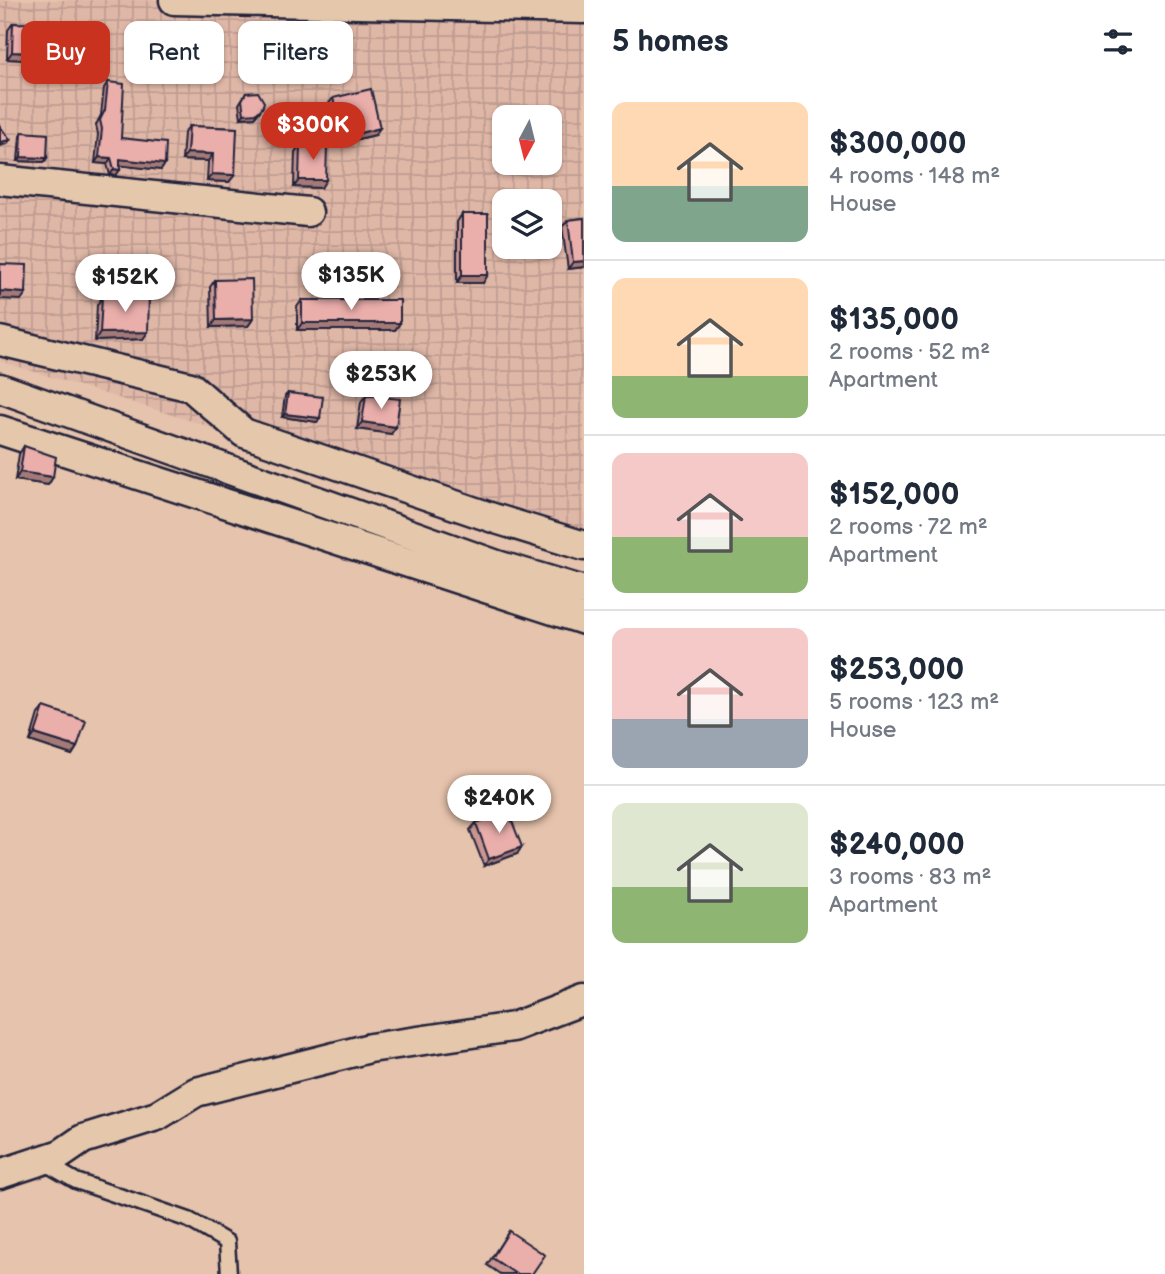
<!DOCTYPE html>
<meta charset="utf-8">
<style>
body{margin:0;font-family:"Balsamiq Sans",sans-serif;background:#f6f6f7;color:#1f2937;height:100vh;display:flex;flex-direction:column;font-size:26px;white-space:nowrap}
*{box-sizing:border-box;margin:0}
p{font-size:23px;color:#747a83}
.icon{flex:none;width:38px;height:38px;fill:none;stroke:currentColor;stroke-width:2;stroke-linecap:round;stroke-linejoin:round}
.map{position:relative;flex:1;overflow:hidden}
.side{display:flex;flex-direction:column;background:#fff;width:581px}
.side>*{flex:none}
.top-card{position:absolute;left:21px;top:21px;width:457px;height:63px;display:flex;gap:14px}
.needle{width:46px;rotate:187deg}
.controls{position:absolute;left:492px;top:105px;display:grid;gap:14px}
.controls a{display:grid;place-items:center;width:70px;height:70px;border-radius:14px;background:#fff;box-shadow:0 2px 5px #0004;font-size:35px}
.price{position:absolute;translate:-50% -60px;padding:0 16px;border-radius:24px;background:#fff;color:#222;font-size:23px;line-height:46px;filter:drop-shadow(0 2px 4px #0008)}
.price::after{content:'';position:absolute;left:50%;top:42px;width:21px;height:16px;margin-left:-10px;background:inherit;clip-path:polygon(0 0,100% 0,50% 100%)}
.price.current{background:#c8321e;color:#fff}
ul{padding:0;list-style:none}
li{display:flex;align-items:center;gap:21px;height:175px;padding:0 28px}
li+li{border-top:2px solid #e0e1e3}
li span{display:grid;place-items:center;flex:none;width:196px;height:140px;border-radius:14px;color:#555}
li>.icon{margin-inline-start:auto}
span .icon{width:84px;height:84px;fill:#fffc;stroke-width:1}
li b{font-size:30px}
h2{display:flex;justify-content:space-between;align-items:center;height:84px;padding:0 28px;font-size:30px}
.pill{padding:0 24px;border-radius:14px;background:#fff;box-shadow:0 2px 5px #0004;font-size:24px;line-height:63px}
.pill.current{background:#c8321e;color:#fff}
main{display:flex;flex:1;min-height:0}
.map>svg:first-child{display:block}
.industrial{fill:url(#industrial-grid);fill-rule:evenodd}
.lines{fill:none;stroke-linecap:round;stroke-linejoin:round}
.service-casing{stroke:#22223b;stroke-width:19}
.minor-casing{stroke:#22223b;stroke-width:33}
.service{stroke:#e5c8ac;stroke-width:14}
.minor{stroke:#e5c8ac;stroke-width:28}
.wall{fill:#c99693;stroke:#22223b;stroke-width:2}
.shaded-wall{fill:#a47a78;stroke:#22223b;stroke-width:2}
.building{fill:#eaaeab;stroke:#22223b;stroke-width:2}
</style>
<main>
<div class="map">
<svg width="584" height="1274" viewBox="0 0 584 1274">
<defs>
<pattern id="industrial-grid" width="8" height="8" patternUnits="userSpaceOnUse" patternTransform="scale(1.75)"><rect width="8" height="8" fill="#dfb7a7"/><path d="M0 4h8M4 0v8" fill="none" stroke="#bf9d91"/></pattern>
</defs>
<rect width="100%" height="100%" fill="#e6c3ac"/>
<filter id="ink" filterUnits="userSpaceOnUse"><feTurbulence type="fractalNoise" baseFrequency=".0143" numOctaves="2"/><feDisplacementMap in="SourceGraphic" scale="14" xChannelSelector="R" yChannelSelector="G"/><feConvolveMatrix kernelMatrix="1 2 1 2 8 2 1 2 1" color-interpolation-filters="sRGB"/></filter>
<g filter="url(#ink)">
<path class="industrial" d="M0 0H584V544L0 361ZM504 117H550V163H504ZM504 201H550V247H504Z"/>
<g class="lines">
<defs>
<polyline id="service" points="43,1162 76,1181 189,1220 227,1242 229,1274"/>
<g id="minor">
<polyline points="174,0 584,9"/>
<polyline points="0,180 308,212"/>
<polyline points="0,341 191,387 244,433 496,519 584,546"/>
<polyline points="0,388 497,565 584,591"/>
<polyline points="0,430 584,620"/>
<polyline points="0,1174 61,1154 83,1139 157,1116 196,1092 370,1048 513,1027 584,1000"/>
</g>
</defs>
<use href="#service" class="service-casing"/>
<use href="#minor" class="minor-casing"/>
<use href="#service" class="service"/>
<use href="#minor" class="minor"/>
</g>
<g class="wall">
<polygon points="13,23 57,54 52,61 7,59 8,30"/>
<polygon points="260,25 308,47 302,54 255,54 255,33"/>
<polygon points="108,82 121,138 165,164 161,170 120,165 116,175 110,175 107,164 95,163 98,134 96,125 101,115 104,88"/>
<polygon points="246,93 262,108 255,117 241,118 239,104"/>
<polygon points="333,98 375,135 338,144 328,105"/>
<polygon points="189,126 237,128 229,182 207,181 208,161 182,160 184,133"/>
<polygon points="22,132 47,158 44,162 18,161 20,136"/>
<polygon points="300,145 321,188 294,187 295,152"/>
<polygon points="462,214 483,283 457,283 457,222"/>
<polygon points="584,218 584,267 568,269 562,227 568,220"/>
<polygon points="215,280 253,319 248,326 211,327 210,287"/>
<polygon points="102,297 143,339 95,341 97,305"/>
<polygon points="302,300 400,323 395,330 297,330 297,307"/>
<polygon points="288,393 320,418 317,422 282,417 285,396"/>
<polygon points="366,395 391,434 357,429 361,402"/>
<polygon points="24,446 53,477 48,485 15,480 19,454"/>
<polygon points="44,707 77,747 72,755 30,741 38,714"/>
<polygon points="476,823 517,854 484,866 470,830"/>
<polygon points="509,1231 532,1274 500,1274 487,1265"/>
</g>
<g class="shaded-wall">
<polygon points="260,46 308,47 302,54 255,54"/>
<polygon points="12,52 57,54 52,61 7,59"/>
<polygon points="262,108 255,117 241,118 244,114"/>
<polygon points="380,128 375,135 338,144 343,137"/>
<polygon points="10,140 7,144 0,146 0,142"/>
<polygon points="187,153 213,154 208,161 182,160"/>
<polygon points="21,157 47,158 44,162 18,161"/>
<polygon points="99,157 111,158 107,164 95,163"/>
<polygon points="120,159 165,164 161,170 116,165"/>
<polygon points="114,169 120,170 116,175 110,175"/>
<polygon points="212,174 235,175 229,182 207,181"/>
<polygon points="299,180 326,180 321,188 294,187"/>
<polygon points="584,261 584,267 568,269 573,262"/>
<polygon points="462,275 488,275 483,283 457,283"/>
<polygon points="0,291 26,293 21,300 0,299"/>
<polygon points="253,319 248,326 211,327 216,320"/>
<polygon points="302,323 400,323 395,330 297,330"/>
<polygon points="148,332 143,339 95,341 100,333"/>
<polygon points="285,414 320,418 317,422 282,417"/>
<polygon points="362,422 396,427 391,434 357,429"/>
<polygon points="20,472 53,477 48,485 15,480"/>
<polygon points="35,734 77,747 72,755 30,741"/>
<polygon points="522,847 517,854 484,866 489,859"/>
</g>
<g class="building">
<polygon points="13,23 58,24 57,54 12,52"/>
<polygon points="260,25 308,26 308,47 260,46"/>
<polygon points="108,82 124,84 121,138 166,143 165,164 120,159 120,170 114,169 111,158 99,157 102,129 100,120 105,110"/>
<polygon points="371,89 380,128 343,137 333,98"/>
<polygon points="258,92 264,102 262,108 257,113 244,114 242,100 246,93"/>
<polygon points="0,126 10,140 0,142"/>
<polygon points="189,126 237,128 235,175 212,174 213,154 187,153"/>
<polygon points="22,132 48,134 47,158 21,157"/>
<polygon points="300,145 327,145 326,180 299,180"/>
<rect x="462" y="214" width="26" height="61"/>
<polygon points="584,218 584,261 573,262 568,220"/>
<polygon points="0,264 27,265 26,293 0,291"/>
<polygon points="252,279 253,319 216,320 215,280"/>
<polygon points="149,295 148,332 100,333 102,297"/>
<rect x="302" y="300" width="98" height="23"/>
<polygon points="288,393 323,397 320,418 285,414"/>
<polygon points="366,395 400,399 396,427 362,422"/>
<polygon points="24,446 56,457 53,477 20,472"/>
<polygon points="44,707 86,721 77,747 35,734"/>
<polygon points="508,811 522,847 489,859 476,823"/>
<polygon points="509,1231 545,1255 532,1274 516,1274 492,1258"/>
</g>
</g>
</svg>
<div class="controls">
<a><svg class="needle" viewBox="-14 -14 28 28"><path d="M0-13l5 13h-10z" fill="#e53935"/><path d="M0 13l5-13h-10z" fill="#747a83"/></svg></a>
<a><svg class="icon" aria-label="layers" viewBox="0 0 24 24"><path d="M12 4l9 5-9 5-9-5zM3 14l9 5 9-5"/></svg></a>
</div>
<b class="price current" style="left:313px;top:162px">$300K</b>
<b class="price" style="left:351px;top:312px">$135K</b>
<b class="price" style="left:125px;top:314px">$152K</b>
<b class="price" style="left:381px;top:411px">$253K</b>
<b class="price" style="left:499px;top:835px">$240K</b>
<div class="top-card">
<a class="pill current">Buy</a>
<a class="pill">Rent</a>
<a class="pill">Filters</a>
</div>
</div>
<section class="side">
<h2>5 homes<svg class="icon" aria-label="filters" viewBox="0 0 24 24"><path d="M4 7h16M4 17h16"/><circle cx="9" cy="7" r="2"/><circle cx="15" cy="17" r="2"/></svg></h2>
<ul>
<li><span style="background:linear-gradient(#ffd9b3 60%,#7fa58c 0)"><svg class="icon" aria-label="home" viewBox="0 0 24 24"><path d="M3 11l9-7 9 7M6 9v11h12V9"/></svg></span><div><b>$300,000</b><p>4 rooms · 148 m²</p><p>House</p></div></li>
<li><span style="background:linear-gradient(#ffd9b3 70%,#8fb573 0)"><svg class="icon" aria-label="home" viewBox="0 0 24 24"><path d="M3 11l9-7 9 7M6 9v11h12V9"/></svg></span><div><b>$135,000</b><p>2 rooms · 52 m²</p><p>Apartment</p></div></li>
<li><span style="background:linear-gradient(#f6c9c9 60%,#8fb573 0)"><svg class="icon" aria-label="home" viewBox="0 0 24 24"><path d="M3 11l9-7 9 7M6 9v11h12V9"/></svg></span><div><b>$152,000</b><p>2 rooms · 72 m²</p><p>Apartment</p></div></li>
<li><span style="background:linear-gradient(#f6c9c9 65%,#9aa5b1 0)"><svg class="icon" aria-label="home" viewBox="0 0 24 24"><path d="M3 11l9-7 9 7M6 9v11h12V9"/></svg></span><div><b>$253,000</b><p>5 rooms · 123 m²</p><p>House</p></div></li>
<li><span style="background:linear-gradient(#dfe7d0 60%,#8fb573 0)"><svg class="icon" aria-label="home" viewBox="0 0 24 24"><path d="M3 11l9-7 9 7M6 9v11h12V9"/></svg></span><div><b>$240,000</b><p>3 rooms · 83 m²</p><p>Apartment</p></div></li>
</ul>
</section>
</main>
